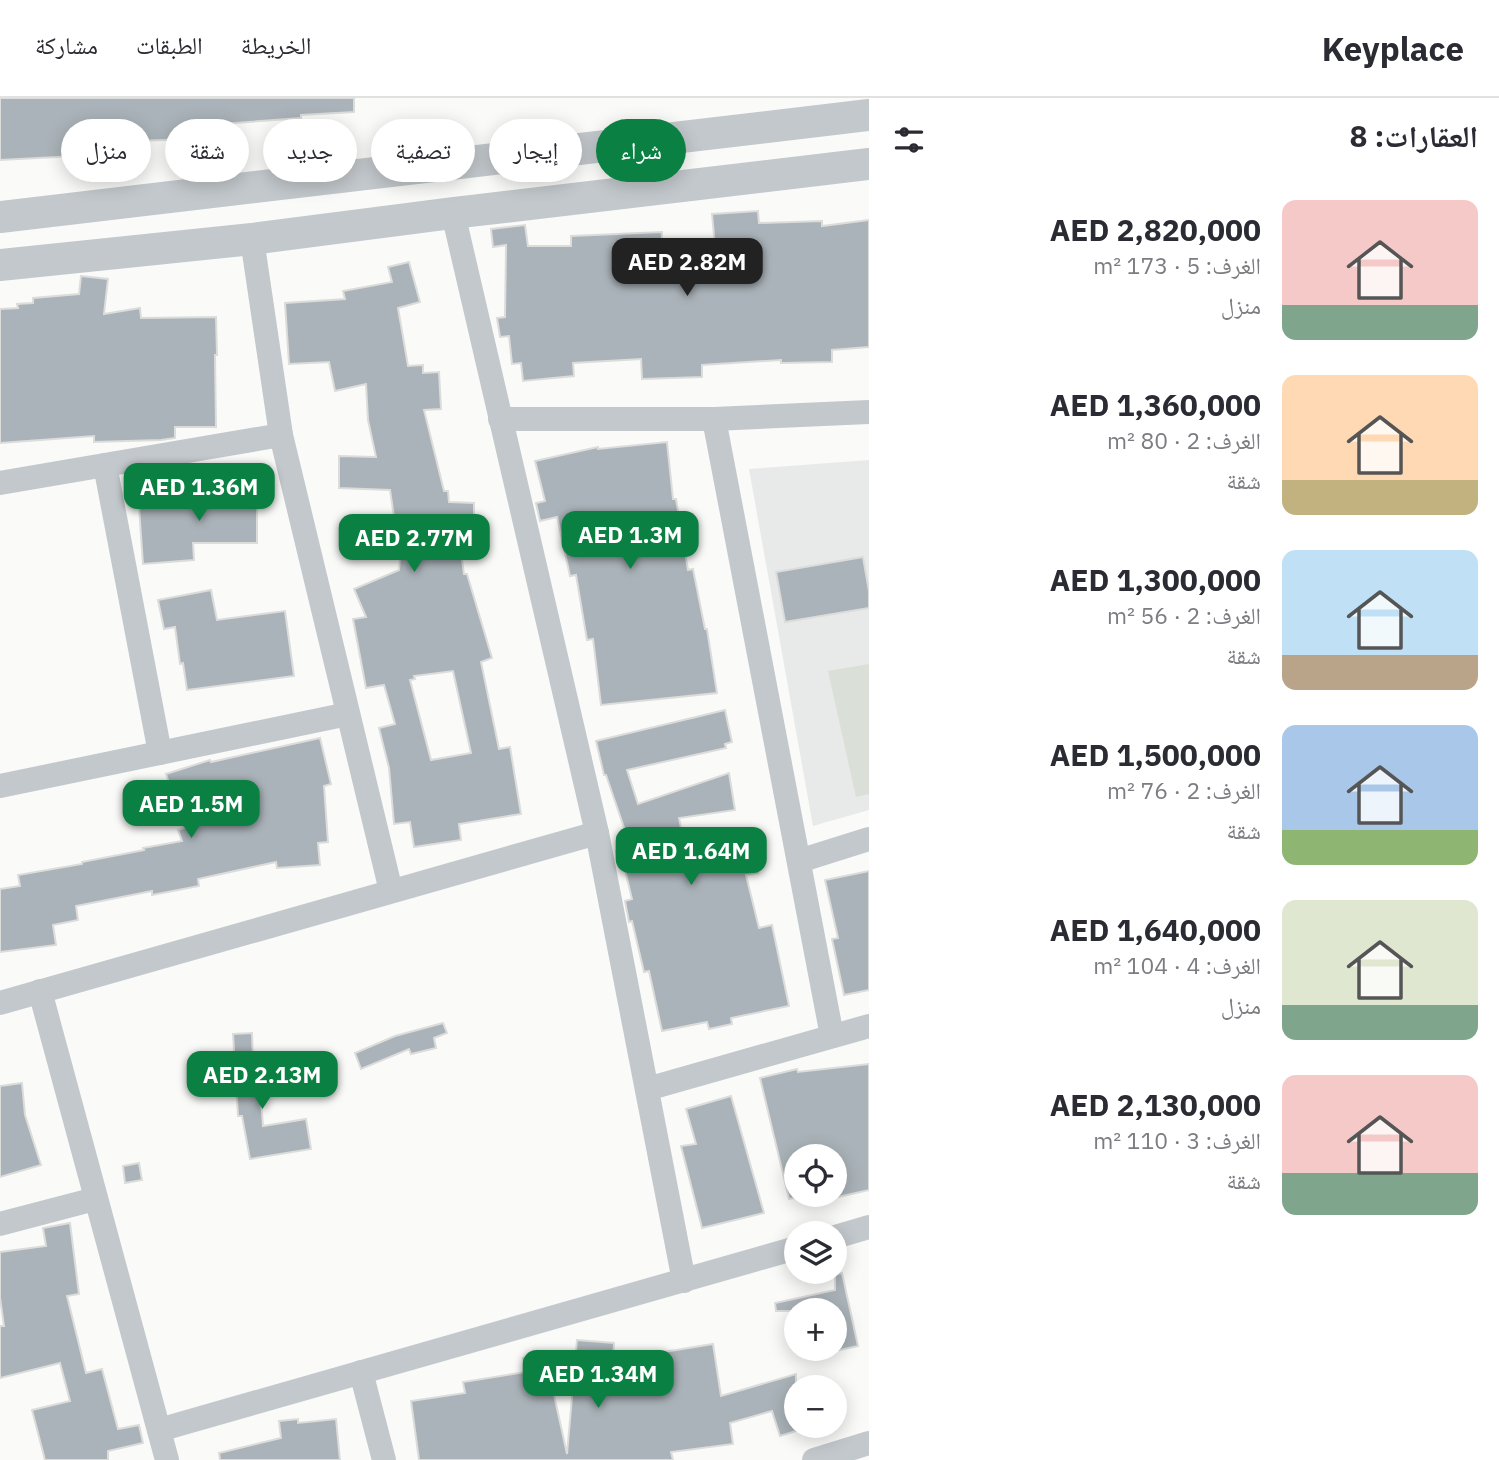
<!DOCTYPE html>
<html lang="ar">
<meta charset="utf-8">
<style>
body{margin:0;font-family:"IBM Plex Sans","Noto Naskh Arabic",sans-serif;background:#f7f7f7;color:#2b2b33;direction:rtl;height:100vh;display:flex;flex-direction:column;font-size:26px;white-space:nowrap}
*{box-sizing:border-box;margin:0}
p{font-size:23px;color:#7c7c81}
.icon{flex:none;width:38px;height:38px;fill:none;stroke:currentColor;stroke-width:2;stroke-linecap:round;stroke-linejoin:round}
.map{position:relative;flex:1;overflow:hidden;direction:ltr}
.sheet{display:flex;flex-direction:column;background:#fff;width:630px}
.sheet>*{flex:none}
.top-card{position:absolute;left:21px;top:21px;width:665px;height:63px;direction:rtl;display:flex;gap:14px}
.tools{position:absolute;left:784px;top:1046px;display:grid;gap:14px}
.tools a{display:grid;place-items:center;width:63px;height:63px;border-radius:50%;background:#fff;box-shadow:0 4px 18px #0003;font-size:35px}
.price{position:absolute;translate:-50% -60px;padding:0 16px;border-radius:14px;background:#0b8043;color:#fff;font-size:23px;line-height:46px;filter:drop-shadow(0 2px 4px #0008)}
.price::after{content:'';position:absolute;left:50%;top:42px;width:21px;height:16px;margin-left:-10px;background:inherit;clip-path:polygon(0 0,100% 0,50% 100%)}
.price.selected{background:#222;color:#fff}
ul{padding:0;list-style:none}
li{display:flex;align-items:center;gap:21px;height:175px;padding:0 21px}
li span{display:grid;place-items:center;flex:none;width:196px;height:140px;border-radius:14px;color:#555}
li>.icon{margin-inline-start:auto}
span .icon{width:84px;height:84px;fill:#fffc;stroke-width:1}
li b{font-size:30px}
h2{display:flex;justify-content:space-between;align-items:center;height:84px;padding:0 21px;font-size:30px}
.chip{padding:0 24px;border-radius:32px;background:#fff;box-shadow:0 4px 18px #0003;font-size:24px;line-height:63px}
.chip.selected{background:#0b8043;color:#fff}
header{display:flex;align-items:center;gap:42px;box-sizing:border-box;height:98px;padding:0 35px;background:#fff;border-bottom:2px solid #e1e1e2}
header strong{font-size:33px}
nav{display:flex;gap:38px;margin-inline-start:auto;font-size:24px}
main{display:flex;flex:1;min-height:0}
.map>svg:first-child{display:block}
.built{fill:#e8e9e9}
.green{fill:#dadfd7}
.building{fill:#aab3b9;stroke:#dcdcda;stroke-width:2;fill-rule:evenodd}
.lines{fill:none;stroke-linecap:round;stroke-linejoin:round}
.minor{stroke:#c3c8cc;stroke-width:24}
.tertiary{stroke:#c3c8cc;stroke-width:32}
</style>
<header>
<strong>Keyplace</strong>
<nav><a>الخريطة</a><a>الطبقات</a><a>مشاركة</a></nav>
</header>
<main>
<section class="sheet">
<h2>العقارات: 8<svg class="icon" aria-label="filters" viewBox="0 0 24 24"><path d="M4 7h16M4 17h16"/><circle cx="9" cy="7" r="2"/><circle cx="15" cy="17" r="2"/></svg></h2>
<ul>
<li><span style="background:linear-gradient(#f6c9c9 75%,#7fa58c 0)"><svg class="icon" aria-label="home" viewBox="0 0 24 24"><path d="M3 11l9-7 9 7M6 9v11h12V9"/></svg></span><div><b>AED 2,820,000</b><p>الغرف: 5 · 173 m²</p><p>منزل</p></div></li>
<li><span style="background:linear-gradient(#ffd9b3 75%,#c2b280 0)"><svg class="icon" aria-label="home" viewBox="0 0 24 24"><path d="M3 11l9-7 9 7M6 9v11h12V9"/></svg></span><div><b>AED 1,360,000</b><p>الغرف: 2 · 80 m²</p><p>شقة</p></div></li>
<li><span style="background:linear-gradient(#bfe0f5 75%,#b9a48a 0)"><svg class="icon" aria-label="home" viewBox="0 0 24 24"><path d="M3 11l9-7 9 7M6 9v11h12V9"/></svg></span><div><b>AED 1,300,000</b><p>الغرف: 2 · 56 m²</p><p>شقة</p></div></li>
<li><span style="background:linear-gradient(#a9c7e8 75%,#8fb573 0)"><svg class="icon" aria-label="home" viewBox="0 0 24 24"><path d="M3 11l9-7 9 7M6 9v11h12V9"/></svg></span><div><b>AED 1,500,000</b><p>الغرف: 2 · 76 m²</p><p>شقة</p></div></li>
<li><span style="background:linear-gradient(#dfe7d0 75%,#7fa58c 0)"><svg class="icon" aria-label="home" viewBox="0 0 24 24"><path d="M3 11l9-7 9 7M6 9v11h12V9"/></svg></span><div><b>AED 1,640,000</b><p>الغرف: 4 · 104 m²</p><p>منزل</p></div></li>
<li><span style="background:linear-gradient(#f6c9c9 70%,#7fa58c 0)"><svg class="icon" aria-label="home" viewBox="0 0 24 24"><path d="M3 11l9-7 9 7M6 9v11h12V9"/></svg></span><div><b>AED 2,130,000</b><p>الغرف: 3 · 110 m²</p><p>شقة</p></div></li>
</ul>
</section>
<div class="map">
<svg width="869" height="1362" viewBox="0 0 869 1362">
<rect width="100%" height="100%" fill="#fafaf8"/>
<polygon class="built" points="869,362 869,712 813,728 749,371"/>
<polygon class="green" points="869,566 869,696 856,699 828,573"/>
<g class="building">
<polygon points="0,0 354,0 354,14 301,17 301,20 223,26 223,40 135,43 128,67 102,60 102,70 77,71 76,58 0,62"/>
<polygon points="758,113 759,125 822,123 822,128 869,122 869,249 832,252 832,264 781,265 781,262 702,267 702,279 642,281 641,261 573,265 574,278 523,283 521,265 512,266 509,238 500,239 497,220 505,219 506,147 493,149 491,131 525,127 528,148 571,148 571,138 662,134 661,164 703,162 702,149 715,148 712,116"/>
<path d="M409 164 420 204 398 210 408 268 423 267V275L439 274 441 311 424 312 444 393H448L449 404 474 405V440H459L464 476H467L492 560 481 564 499 651 510 649 521 716 459 726 461 742 414 749 410 724 394 726 389 670 379 630 395 626 384 587 366 590 353 521 366 519 354 491 399 472 400 460 390 392 339 390V358L376 359 368 322 366 286 335 293 329 264 289 266 285 205 345 201 343 193 392 184 388 169ZM453 573 471 655 431 662 410 582 415 581 414 578Z"/>
<polygon points="81,178 108,181 104,216 140,210 141,220 216,219 217,257 215,257 216,329 175,329 175,340 161,342 94,344 94,338 0,345 0,211 18,210 17,206 33,205 33,200 79,196"/>
<polygon points="667,344 673,401 676,401 688,472 693,471 705,531 707,531 717,595 601,607 593,541 587,542 576,477 570,478 557,419 540,423 536,405 545,403 535,363 598,349 598,351"/>
<polygon points="192,389 257,389 257,445 193,445 194,462 143,466 139,409 192,405"/>
<polygon points="863,459 869,493 869,510 785,524 776,474"/>
<polygon points="211,492 217,522 285,513 294,578 187,592 183,565 180,566 175,529 164,531 158,502"/>
<polygon points="725,612 732,644 725,646 726,650 627,672 638,706 729,675 735,712 679,720 687,760 753,747 758,775 746,777 759,830 772,827 789,908 731,920 732,926 709,931 707,924 662,933 649,873 644,874 632,823 629,824 625,803 632,801 624,768 619,769 616,753 631,750 606,677 604,677 596,643"/>
<polygon points="320,640 331,686 324,688 328,744 318,745 320,767 277,770 276,764 198,781 199,788 152,797 152,793 76,808 78,822 53,827 56,847 0,854 0,791 20,788 18,777 82,766 82,764 144,752 143,750 182,743 178,732 184,730 166,676 210,662 211,664"/>
<polygon points="869,773 869,892 844,897 832,841 838,840 825,782"/>
<polygon points="443,925 447,935 434,940 436,950 411,956 409,951 361,971 355,955 395,938"/>
<polygon points="252,935 254,989 260,989 263,1028 306,1021 311,1051 250,1061 242,1018 238,1018 233,936"/>
<polygon points="869,966 869,1092 838,1099 835,1085 835,1059 796,1059 796,1100 789,1101 760,980 797,971 798,974"/>
<polygon points="22,985 25,1017 41,1067 0,1079 0,988"/>
<polygon points="731,998 764,1115 702,1130 681,1048 696,1046 686,1011"/>
<polygon points="139,1065 142,1082 125,1085 123,1068"/>
<polygon points="70,1125 79,1196 67,1198 86,1275 102,1271 118,1331 139,1327 143,1345 108,1353 108,1362 45,1362 32,1312 70,1303 60,1265 0,1280 0,1228 4,1228 0,1200 0,1154 46,1148 43,1130"/>
<polygon points="842,1175 858,1248 835,1253 835,1213 776,1213 775,1205 835,1192 835,1176"/>
<polygon points="577,1242 614,1245 613,1261 651,1254 651,1256 713,1246 721,1298 796,1276 796,1333 780,1338 772,1313 730,1325 733,1346 671,1354 673,1362 419,1362 411,1303 465,1295 463,1284 526,1274 523,1260 545,1256 567,1356"/>
<polygon points="298,1321 298,1325 336,1321 340,1362 220,1362 219,1355 281,1340 279,1323"/>
</g>
<g class="lines">
<g class="minor">
<polyline points="453,115 597,735 684,1183"/>
<polyline points="252,141 281,337 391,793"/>
<polyline points="500,321 714,321 869,314"/>
<polyline points="714,321 832,938"/>
<polyline points="105,367 160,655"/>
<polyline points="0,385 281,337"/>
<polyline points="0,688 348,616"/>
<polyline points="799,763 869,741"/>
<polyline points="40,893 167,1362"/>
<polyline points="0,905 597,735"/>
<polyline points="647,991 869,928"/>
<polyline points="0,1126 95,1101"/>
<polyline points="835,1139 869,1129"/>
<polyline points="361,1274 384,1362"/>
<polyline points="159,1332 796,1150"/>
<polyline points="814,1362 869,1345"/>
</g>
<g class="tertiary">
<polyline points="0,119 869,17"/>
<polyline points="0,167 252,141 453,115 869,66"/>
</g>
</g>
</svg>
<div class="tools">
<a><svg class="icon" aria-label="locate" viewBox="0 0 24 24"><circle cx="12" cy="12" r="6"/><path d="M12 2v4M12 18v4M2 12h4M18 12h4"/></svg></a>
<a><svg class="icon" aria-label="layers" viewBox="0 0 24 24"><path d="M12 4l9 5-9 5-9-5zM3 14l9 5 9-5"/></svg></a>
<a>+</a>
<a>−</a>
</div>
<b class="price selected" style="left:687px;top:200px">AED 2.82M</b>
<b class="price" style="left:199px;top:425px">AED 1.36M</b>
<b class="price" style="left:630px;top:473px">AED 1.3M</b>
<b class="price" style="left:414px;top:476px">AED 2.77M</b>
<b class="price" style="left:191px;top:742px">AED 1.5M</b>
<b class="price" style="left:691px;top:789px">AED 1.64M</b>
<b class="price" style="left:262px;top:1013px">AED 2.13M</b>
<b class="price" style="left:598px;top:1312px">AED 1.34M</b>
<div class="top-card">
<a class="chip selected">شراء</a>
<a class="chip">إيجار</a>
<a class="chip">تصفية</a>
<a class="chip">جديد</a>
<a class="chip">شقة</a>
<a class="chip">منزل</a>
</div>
</div>
</main>
